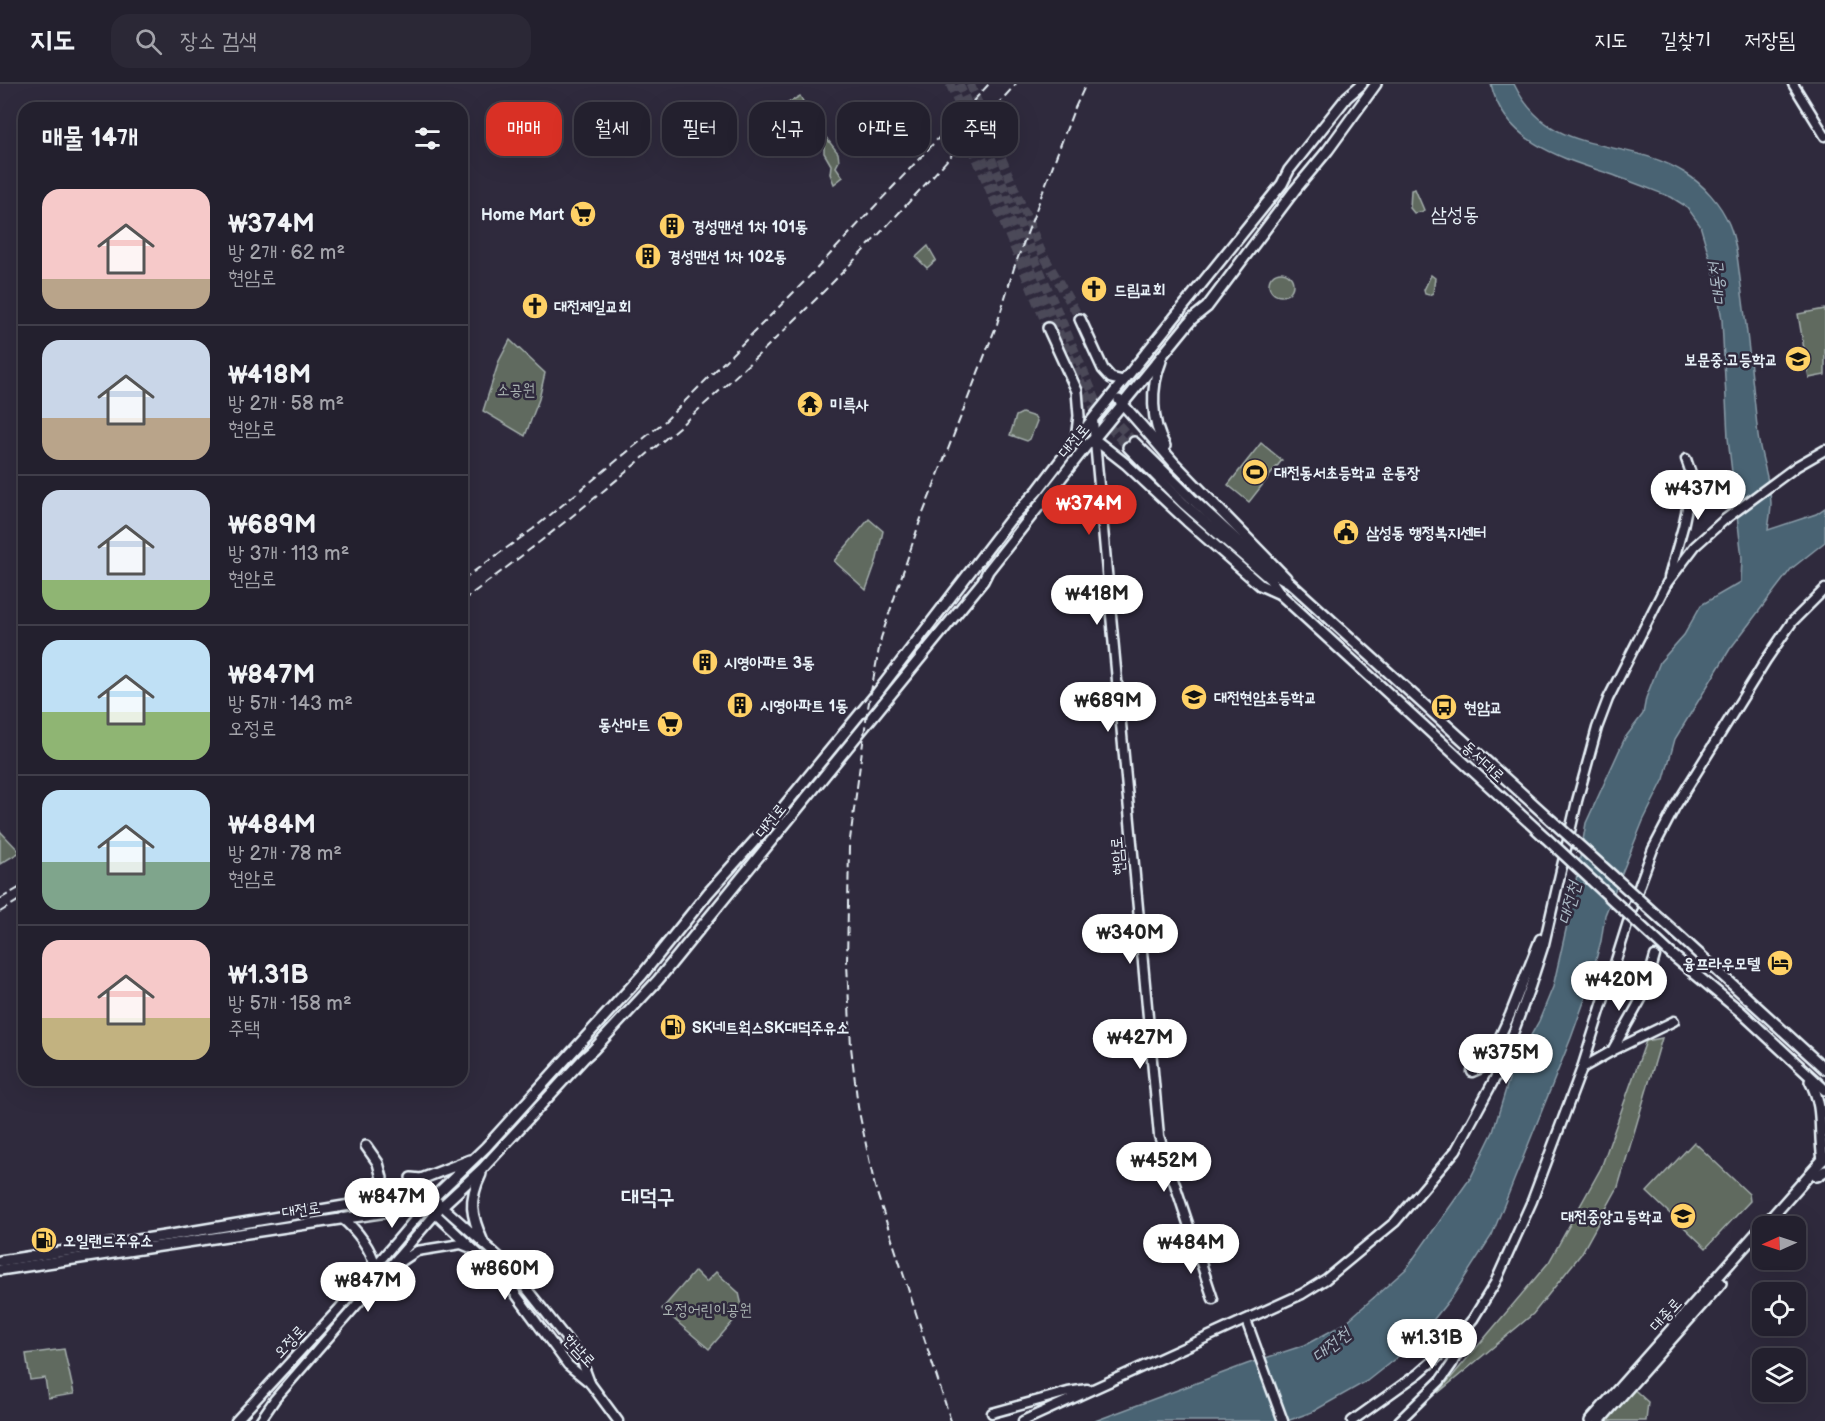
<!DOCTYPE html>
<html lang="ko">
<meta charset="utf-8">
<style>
body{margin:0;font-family:"Balsamiq Sans","Poor Story",sans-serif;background:#2b2836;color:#f1f3f6;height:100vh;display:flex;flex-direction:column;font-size:22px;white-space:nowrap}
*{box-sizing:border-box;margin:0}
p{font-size:20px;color:#a3a3aa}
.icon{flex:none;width:33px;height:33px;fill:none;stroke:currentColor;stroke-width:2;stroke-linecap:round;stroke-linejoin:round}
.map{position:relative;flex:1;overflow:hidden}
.panel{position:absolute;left:18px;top:18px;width:450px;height:984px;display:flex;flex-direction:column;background:#23202e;border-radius:18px;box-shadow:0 6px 24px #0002,0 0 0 2px #403e4a}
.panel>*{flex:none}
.hud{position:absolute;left:486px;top:18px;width:570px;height:54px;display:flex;gap:12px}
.needle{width:39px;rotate:267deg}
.fabs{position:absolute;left:1752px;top:1132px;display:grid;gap:12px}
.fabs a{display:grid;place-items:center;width:54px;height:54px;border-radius:12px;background:#23202e;box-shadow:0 6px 24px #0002,0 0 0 2px #403e4a;font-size:30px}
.price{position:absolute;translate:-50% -51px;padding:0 14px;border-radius:21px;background:#fff;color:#222;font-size:20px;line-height:39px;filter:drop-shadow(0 2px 3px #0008)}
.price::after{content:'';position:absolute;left:50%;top:36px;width:18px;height:14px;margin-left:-9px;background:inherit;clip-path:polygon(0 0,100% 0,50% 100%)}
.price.on{background:#d93025;color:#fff}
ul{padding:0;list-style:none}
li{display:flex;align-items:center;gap:18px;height:150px;padding:0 24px}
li+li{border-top:2px solid #403e4a}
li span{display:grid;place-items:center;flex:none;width:168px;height:120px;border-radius:18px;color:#555}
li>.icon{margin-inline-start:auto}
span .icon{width:72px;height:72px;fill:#fffc;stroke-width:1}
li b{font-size:26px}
h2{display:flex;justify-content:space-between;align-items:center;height:72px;padding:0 24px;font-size:26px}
.pill{padding:0 21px;border-radius:18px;background:#23202e;box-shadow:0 6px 24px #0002,0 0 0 2px #403e4a;font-size:21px;line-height:54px}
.pill.on{background:#d93025;color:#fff}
header{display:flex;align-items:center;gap:36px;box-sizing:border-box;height:84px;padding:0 30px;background:#23202e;border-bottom:2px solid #403e4a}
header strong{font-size:28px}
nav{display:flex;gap:33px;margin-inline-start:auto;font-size:21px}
.search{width:420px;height:54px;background:#2b2836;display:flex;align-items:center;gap:15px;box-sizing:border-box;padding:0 21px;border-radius:18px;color:#a3a3aa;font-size:22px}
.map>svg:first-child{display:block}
.green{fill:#606b5f;stroke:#a4aeac;stroke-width:1.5}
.water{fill:#4a6373;stroke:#899ca8;stroke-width:1.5}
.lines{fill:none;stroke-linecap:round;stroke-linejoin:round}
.primary-tunnel{stroke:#4b4859;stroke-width:9;stroke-dasharray:9 4.5;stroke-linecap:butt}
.secondary-casing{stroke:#e8f1f8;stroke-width:13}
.primary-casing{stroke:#e8f1f8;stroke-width:14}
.secondary{stroke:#2f2a3d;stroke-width:8}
.primary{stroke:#2f2a3d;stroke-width:9}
.rail{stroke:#e8f1f8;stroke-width:2;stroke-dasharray:9 4.5;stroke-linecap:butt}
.primary-bridge-casing{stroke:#e8f1f8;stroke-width:14;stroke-linecap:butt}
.primary-bridge{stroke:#2f2a3d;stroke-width:9}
.labels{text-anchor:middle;stroke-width:5;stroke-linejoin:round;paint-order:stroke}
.poi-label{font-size:16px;font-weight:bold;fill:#e8f1f8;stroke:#2f2a3d;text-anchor:start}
.park-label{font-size:16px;fill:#abb5b3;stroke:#2f2a3d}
.street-label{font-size:16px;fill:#e8f1f8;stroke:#2f2a3d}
.water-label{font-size:18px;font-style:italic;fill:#a9b8c3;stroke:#2f2a3d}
.quarter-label{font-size:20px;fill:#e8f1f8;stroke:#2f2a3d}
.district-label{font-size:22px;font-weight:bold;fill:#e8f1f8;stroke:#2f2a3d}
</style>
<header>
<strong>지도</strong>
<div class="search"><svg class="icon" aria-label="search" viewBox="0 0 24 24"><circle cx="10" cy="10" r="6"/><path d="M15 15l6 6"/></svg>장소 검색</div>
<nav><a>지도</a><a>길찾기</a><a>저장됨</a></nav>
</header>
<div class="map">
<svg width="1825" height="1337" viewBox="0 0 1825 1337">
<rect width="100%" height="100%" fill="#2f2a3d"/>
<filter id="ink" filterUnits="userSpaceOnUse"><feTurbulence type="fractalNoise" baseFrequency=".0167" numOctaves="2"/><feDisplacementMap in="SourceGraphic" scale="12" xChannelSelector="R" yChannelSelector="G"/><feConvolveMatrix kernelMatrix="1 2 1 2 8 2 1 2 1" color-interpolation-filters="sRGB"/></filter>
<g filter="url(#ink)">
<g class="green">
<polygon points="800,12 805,21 784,33 779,24"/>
<polygon points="766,29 775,31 783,42 769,53 756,36"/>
<polygon points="503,51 509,51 507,58 511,63 511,70 506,69 502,63 498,63 495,56"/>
<polygon points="824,51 838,69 839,77 836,83 843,93 834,100 830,90 831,81 824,69"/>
<polygon points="1415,105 1424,126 1421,128 1414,129 1410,124 1411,106"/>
<polygon points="928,162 936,176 927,184 916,173"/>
<circle cx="1281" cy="200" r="12"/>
<polygon points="1431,191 1435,194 1433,209 1429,211 1425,210 1424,206"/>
<polygon points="1825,225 1825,291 1809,294 1798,230"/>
<polygon points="510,256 545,289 539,315 525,352 483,327 499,277"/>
<polygon points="1022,329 1035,333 1037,337 1030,355 1027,357 1010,351 1016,332"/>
<polygon points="1261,359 1282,376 1249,418 1228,401"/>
<polygon points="869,435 883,447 877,475 866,506 834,477"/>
<polygon points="0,747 20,768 0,780"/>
<polygon points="1662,954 1618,1103 1581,1170 1533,1230 1438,1309 1549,1178 1601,1084 1646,957"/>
<polygon points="1694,1058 1749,1110 1750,1117 1706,1164 1647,1108"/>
<polygon points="695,1187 706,1198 716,1188 739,1209 743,1226 709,1265 662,1225"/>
<polygon points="64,1265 74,1310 48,1314 45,1294 30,1296 26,1270"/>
<polygon points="1628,1300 1648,1318 1646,1337 1595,1337"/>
</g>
<path class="water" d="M1491 0H1514C1551 76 1624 51 1685 89 1703 100 1721 120 1729 140 1737 159 1738 182 1741 202 1748 252 1753 302 1758 352 1761 374 1770 396 1771 419 1771 428 1769 437 1768 446L1816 430 1825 424V458L1791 485 1730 565 1675 655 1664 695 1643 737 1605 831 1601 857 1585 915 1571 954 1492 1151 1454 1210 1415 1259 1367 1297 1312 1328 1287 1337H1095L1247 1280 1305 1261 1344 1240 1406 1185 1471 1093 1493 1048 1512 985 1539 937 1553 903 1572 819 1586 739 1625 654 1643 630 1646 614 1660 578 1684 551 1701 521 1741 498 1742 474 1728 354 1722 236 1715 192 1700 141 1687 123 1671 113C1650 105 1630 97 1610 90 1561 74 1504 58 1491 0Z"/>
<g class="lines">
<g class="primary-tunnel">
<polyline points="950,0 1083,303 1098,331 1128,363"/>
<polyline points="959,0 1096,316 1134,358"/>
<polyline points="970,0 1041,167 1080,235"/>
<polyline points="972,63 1048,244"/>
</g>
<defs>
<g id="secondary">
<polyline points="1793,0 1825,52"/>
<polyline points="1093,336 1159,1052 1213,1215"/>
<polyline points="1669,493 1683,443 1693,395 1686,375"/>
<polyline points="1612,967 1674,937"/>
<polyline points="1582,984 1612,967 1644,910 1655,872"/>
<polyline points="1472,988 1486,982 1510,931 1540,855"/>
<polyline points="427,1122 503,1193 568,1281 590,1299 618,1337"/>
<polyline points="396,1181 417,1167 461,1160 471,1164"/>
<polyline points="1246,1236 1283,1337"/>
<polyline points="992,1329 1068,1308 1087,1305"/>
<polyline points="236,1337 338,1226 433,1114 507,1180 580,1272 590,1299"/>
<polyline points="260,1337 275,1315 438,1127"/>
<polyline points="1023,1337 1302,1210 1326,1195 1395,1138 1456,1066 1500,985 1530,903 1544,860 1577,717 1597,644 1608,615 1667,499 1695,462 1724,436 1797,382 1825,366"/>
<polyline points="1352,1337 1419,1289 1450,1262 1473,1235 1495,1199 1532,1117 1582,984 1640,800 1653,765 1675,723 1766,576 1792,538 1825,505"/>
<polyline points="1399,1337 1440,1297 1452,1280 1468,1247"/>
</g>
<g id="primary">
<polyline points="1080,235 1103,285 1111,294 1123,297"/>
<polyline points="1048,244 1077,307 1079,332 1076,355"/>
<path d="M1161 277C1150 304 1151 338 1165 362"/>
<polyline points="1119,316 1175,380 1286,494"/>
<polyline points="1094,355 1126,380 1187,437 1260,501 1280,510"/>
<polyline points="1134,358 1191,414 1273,489 1289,498 1551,736"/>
<polyline points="1128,363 1183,419 1270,495 1281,511 1546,754"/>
<polyline points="1676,849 1825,985"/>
<polyline points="1671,870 1741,928 1825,1006"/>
<path d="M1810 997C1825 1024 1818 1046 1823 1076"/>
<path d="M481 1090C468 1117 471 1131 483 1158"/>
<polyline points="1817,1092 1825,1087"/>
<polyline points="411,1094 421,1095 470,1076"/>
<polyline points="361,1117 375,1108 382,1094 378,1079 366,1062"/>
<path d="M342 1134C357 1146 371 1165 376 1184"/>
<polyline points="1763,1143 1825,1073"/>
<polyline points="0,1177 171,1151 356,1120 393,1114 433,1114 486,1063 642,891 708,809 767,743 877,609 1009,437 1038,406 1076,356 1282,100 1289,86 1347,13 1362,0"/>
<polyline points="0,1186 427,1122 442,1122 483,1084 584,974 593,966 658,896 983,497 988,487 1087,361 1094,355 1192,235 1207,223 1294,107 1328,66 1376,0"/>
<polyline points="1590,1337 1762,1143"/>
<polyline points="1599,1337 1721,1199"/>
</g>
</defs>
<use href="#secondary" class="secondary-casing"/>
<use href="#primary" class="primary-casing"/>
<use href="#secondary" class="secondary"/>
<use href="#primary" class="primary"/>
<g class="rail">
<polyline points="462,496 533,445 665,337 807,195 989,0"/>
<path d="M462 517C594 419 719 314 834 197 897 133 956 66 1016 0"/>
<polyline points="0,815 24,801"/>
<polyline points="0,828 24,813"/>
<polyline points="951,1337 875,1103 858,1023 851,963 847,879 849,763 867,629 881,554 920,437 997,240 1014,184 1073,28 1086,0"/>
</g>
<defs>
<g id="primary-bridge">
<polyline points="1551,736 1676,849"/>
<polyline points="1546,754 1671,870"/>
</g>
</defs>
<use href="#primary-bridge" class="primary-bridge-casing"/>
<use href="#primary-bridge" class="primary-bridge"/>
</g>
</g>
<defs>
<symbol id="supermarket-disc" viewBox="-11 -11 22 22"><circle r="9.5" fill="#ffd166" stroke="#2f2a3d"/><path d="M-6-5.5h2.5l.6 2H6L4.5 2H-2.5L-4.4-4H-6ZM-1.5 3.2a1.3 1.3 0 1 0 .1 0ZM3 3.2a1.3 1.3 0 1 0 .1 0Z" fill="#111"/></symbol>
<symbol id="building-disc" viewBox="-11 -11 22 22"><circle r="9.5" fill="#ffd166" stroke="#2f2a3d"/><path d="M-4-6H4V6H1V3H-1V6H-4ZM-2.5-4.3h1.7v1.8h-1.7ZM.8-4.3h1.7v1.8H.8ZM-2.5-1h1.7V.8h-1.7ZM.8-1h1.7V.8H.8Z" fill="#111"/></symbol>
<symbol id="church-disc" viewBox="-11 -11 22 22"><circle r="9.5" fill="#ffd166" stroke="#2f2a3d"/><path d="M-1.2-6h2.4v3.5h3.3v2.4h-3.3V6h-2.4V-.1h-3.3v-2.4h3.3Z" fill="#111"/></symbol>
<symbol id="school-disc" viewBox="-11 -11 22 22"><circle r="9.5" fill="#ffd166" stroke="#2f2a3d"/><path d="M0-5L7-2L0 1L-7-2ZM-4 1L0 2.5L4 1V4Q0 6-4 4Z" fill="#111"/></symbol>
<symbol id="temple-disc" viewBox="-11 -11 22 22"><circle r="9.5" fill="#ffd166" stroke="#2f2a3d"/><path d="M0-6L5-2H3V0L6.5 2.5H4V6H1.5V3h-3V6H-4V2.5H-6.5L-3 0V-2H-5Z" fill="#111"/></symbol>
<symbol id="stadium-disc" viewBox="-11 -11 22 22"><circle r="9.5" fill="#ffd166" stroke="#2f2a3d"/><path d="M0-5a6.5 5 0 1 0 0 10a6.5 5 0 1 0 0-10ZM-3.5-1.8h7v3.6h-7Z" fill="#111"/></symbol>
<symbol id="civic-disc" viewBox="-11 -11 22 22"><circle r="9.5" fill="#ffd166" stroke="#2f2a3d"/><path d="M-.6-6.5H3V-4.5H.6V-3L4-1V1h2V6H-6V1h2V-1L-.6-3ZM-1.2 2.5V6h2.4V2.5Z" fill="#111"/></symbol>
<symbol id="bus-disc" viewBox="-11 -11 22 22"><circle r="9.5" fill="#ffd166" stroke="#2f2a3d"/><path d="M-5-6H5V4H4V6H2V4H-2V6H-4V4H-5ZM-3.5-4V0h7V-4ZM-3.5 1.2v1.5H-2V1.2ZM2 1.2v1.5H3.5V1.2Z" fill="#111"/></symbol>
<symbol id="hotel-disc" viewBox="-11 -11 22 22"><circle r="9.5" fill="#ffd166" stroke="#2f2a3d"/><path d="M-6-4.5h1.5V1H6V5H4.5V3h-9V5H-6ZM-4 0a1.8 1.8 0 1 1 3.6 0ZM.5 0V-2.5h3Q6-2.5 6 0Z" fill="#111"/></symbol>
<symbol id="fuel-disc" viewBox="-11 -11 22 22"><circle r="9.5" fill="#ffd166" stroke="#2f2a3d"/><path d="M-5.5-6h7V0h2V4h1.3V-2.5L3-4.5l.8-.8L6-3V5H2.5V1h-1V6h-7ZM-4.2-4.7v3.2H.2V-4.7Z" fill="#111"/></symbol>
</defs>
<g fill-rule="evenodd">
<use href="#supermarket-disc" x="568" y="115" width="30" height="30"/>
<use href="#building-disc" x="657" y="127" width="30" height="30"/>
<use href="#building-disc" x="633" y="157" width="30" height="30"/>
<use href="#church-disc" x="1079" y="190" width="30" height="30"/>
<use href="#church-disc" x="520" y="207" width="30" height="30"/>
<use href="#school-disc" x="1783" y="260" width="30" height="30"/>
<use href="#temple-disc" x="795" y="305" width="30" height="30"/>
<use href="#stadium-disc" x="1240" y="373" width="30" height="30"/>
<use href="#civic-disc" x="1331" y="433" width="30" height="30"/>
<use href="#building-disc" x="690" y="563" width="30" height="30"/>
<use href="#school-disc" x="1179" y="598" width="30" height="30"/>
<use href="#building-disc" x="725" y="606" width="30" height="30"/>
<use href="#bus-disc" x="1429" y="608" width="30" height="30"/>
<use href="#supermarket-disc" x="655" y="625" width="30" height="30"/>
<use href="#hotel-disc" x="1765" y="864" width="30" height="30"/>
<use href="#fuel-disc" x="658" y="928" width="30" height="30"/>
<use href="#school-disc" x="1668" y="1117" width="30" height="30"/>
<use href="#fuel-disc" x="29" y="1141" width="30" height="30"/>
</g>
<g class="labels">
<g class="poi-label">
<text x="564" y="136" text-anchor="end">Home Mart</text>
<text x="692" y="148">경성맨션 1차 101동</text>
<text x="668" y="178">경성맨션 1차 102동</text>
<text x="1114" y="211">드림교회</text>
<text x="554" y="228">대전제일교회</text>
<text x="1778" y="281" text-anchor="end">보문중.고등학교</text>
<text x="830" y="326">미륵사</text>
<text x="1274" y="394">대전동서초등학교 운동장</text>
<text x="1366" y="454">삼성동 행정복지센터</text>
<text x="724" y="584">시영아파트 3동</text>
<text x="1214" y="619">대전현암초등학교</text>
<text x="760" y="627">시영아파트 1동</text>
<text x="1464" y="629">현암교</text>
<text x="650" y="646" text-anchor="end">동산마트</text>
<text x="1760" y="885" text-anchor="end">융프라우모텔</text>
<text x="692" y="949">SK네트웍스SK대덕주유소</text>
<text x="1664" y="1138" text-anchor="end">대전중앙고등학교</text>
<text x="63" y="1162">오일랜드주유소</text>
</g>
<g class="park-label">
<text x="516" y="311">소공원</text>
<text x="707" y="1231">오정어린이공원</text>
</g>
<g class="street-label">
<text transform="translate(1073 356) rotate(-50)" y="6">대전로</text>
<text transform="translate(1484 677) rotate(43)" y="6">동서대로</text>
<text transform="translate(770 736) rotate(-51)" y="6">대전로</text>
<text transform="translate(1117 772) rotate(-95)" y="6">현암로</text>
<text transform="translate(301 1125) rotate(-8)" y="6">대전로</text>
<text transform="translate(1665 1230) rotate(-48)" y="6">대종로</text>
<text transform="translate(289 1257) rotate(-47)" y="6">오정로</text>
<text transform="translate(580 1266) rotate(47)" y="6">한남로</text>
</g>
<g class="water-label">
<text transform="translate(1717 200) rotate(-97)" y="6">대동천</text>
<text transform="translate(1569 819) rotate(-75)" y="6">대전천</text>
<text transform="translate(1331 1261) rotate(-39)" y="6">대전천</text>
</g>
<g class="quarter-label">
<text x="1455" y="137">삼성동</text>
</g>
<g class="district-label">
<text x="648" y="1120">대덕구</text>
</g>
</g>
</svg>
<div class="fabs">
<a><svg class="needle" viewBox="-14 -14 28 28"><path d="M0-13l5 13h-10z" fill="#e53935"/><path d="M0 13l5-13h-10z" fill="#a3a3aa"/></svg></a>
<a><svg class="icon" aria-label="locate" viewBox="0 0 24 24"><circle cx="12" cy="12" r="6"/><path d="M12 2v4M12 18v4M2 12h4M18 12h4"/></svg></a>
<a><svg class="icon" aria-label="layers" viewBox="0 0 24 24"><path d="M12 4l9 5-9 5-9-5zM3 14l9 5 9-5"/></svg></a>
</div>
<b class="price" style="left:1698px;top:437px">₩437M</b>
<b class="price on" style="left:1089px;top:452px">₩374M</b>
<b class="price" style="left:1097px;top:542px">₩418M</b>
<b class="price" style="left:1108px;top:649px">₩689M</b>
<b class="price" style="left:1130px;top:881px">₩340M</b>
<b class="price" style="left:1619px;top:928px">₩420M</b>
<b class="price" style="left:1140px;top:986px">₩427M</b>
<b class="price" style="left:1506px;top:1001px">₩375M</b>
<b class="price" style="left:1164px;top:1109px">₩452M</b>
<b class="price" style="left:392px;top:1145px">₩847M</b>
<b class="price" style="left:1191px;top:1191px">₩484M</b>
<b class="price" style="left:505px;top:1217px">₩860M</b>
<b class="price" style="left:368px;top:1229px">₩847M</b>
<b class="price" style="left:1432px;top:1286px">₩1.31B</b>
<div class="hud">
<a class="pill on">매매</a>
<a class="pill">월세</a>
<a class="pill">필터</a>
<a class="pill">신규</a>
<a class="pill">아파트</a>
<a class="pill">주택</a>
</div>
<section class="panel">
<h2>매물 14개<svg class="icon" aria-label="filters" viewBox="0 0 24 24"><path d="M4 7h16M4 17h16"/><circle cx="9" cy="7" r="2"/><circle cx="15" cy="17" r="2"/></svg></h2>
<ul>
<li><span style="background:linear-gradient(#f6c9c9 75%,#b9a48a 0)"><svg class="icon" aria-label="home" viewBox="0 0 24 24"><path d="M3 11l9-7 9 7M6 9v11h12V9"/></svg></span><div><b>₩374M</b><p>방 2개 · 62 m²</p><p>현암로</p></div></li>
<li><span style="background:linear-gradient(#c9d6e8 65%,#b9a48a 0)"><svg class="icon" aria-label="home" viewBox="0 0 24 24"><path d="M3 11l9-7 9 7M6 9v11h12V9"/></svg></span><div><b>₩418M</b><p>방 2개 · 58 m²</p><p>현암로</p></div></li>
<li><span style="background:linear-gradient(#c9d6e8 75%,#8fb573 0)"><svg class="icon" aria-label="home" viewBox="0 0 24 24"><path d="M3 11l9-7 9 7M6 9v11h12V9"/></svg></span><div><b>₩689M</b><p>방 3개 · 113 m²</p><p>현암로</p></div></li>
<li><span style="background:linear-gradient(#bfe0f5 60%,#8fb573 0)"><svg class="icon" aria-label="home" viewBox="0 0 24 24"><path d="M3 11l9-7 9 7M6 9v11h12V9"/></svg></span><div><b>₩847M</b><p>방 5개 · 143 m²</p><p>오정로</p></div></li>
<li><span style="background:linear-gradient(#bfe0f5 60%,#7fa58c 0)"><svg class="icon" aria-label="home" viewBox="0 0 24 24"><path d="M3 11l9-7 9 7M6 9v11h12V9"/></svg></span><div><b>₩484M</b><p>방 2개 · 78 m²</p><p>현암로</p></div></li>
<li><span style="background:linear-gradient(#f6c9c9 65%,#c2b280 0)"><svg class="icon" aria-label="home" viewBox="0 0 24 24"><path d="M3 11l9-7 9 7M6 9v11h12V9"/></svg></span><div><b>₩1.31B</b><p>방 5개 · 158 m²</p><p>주택</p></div></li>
</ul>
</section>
</div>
